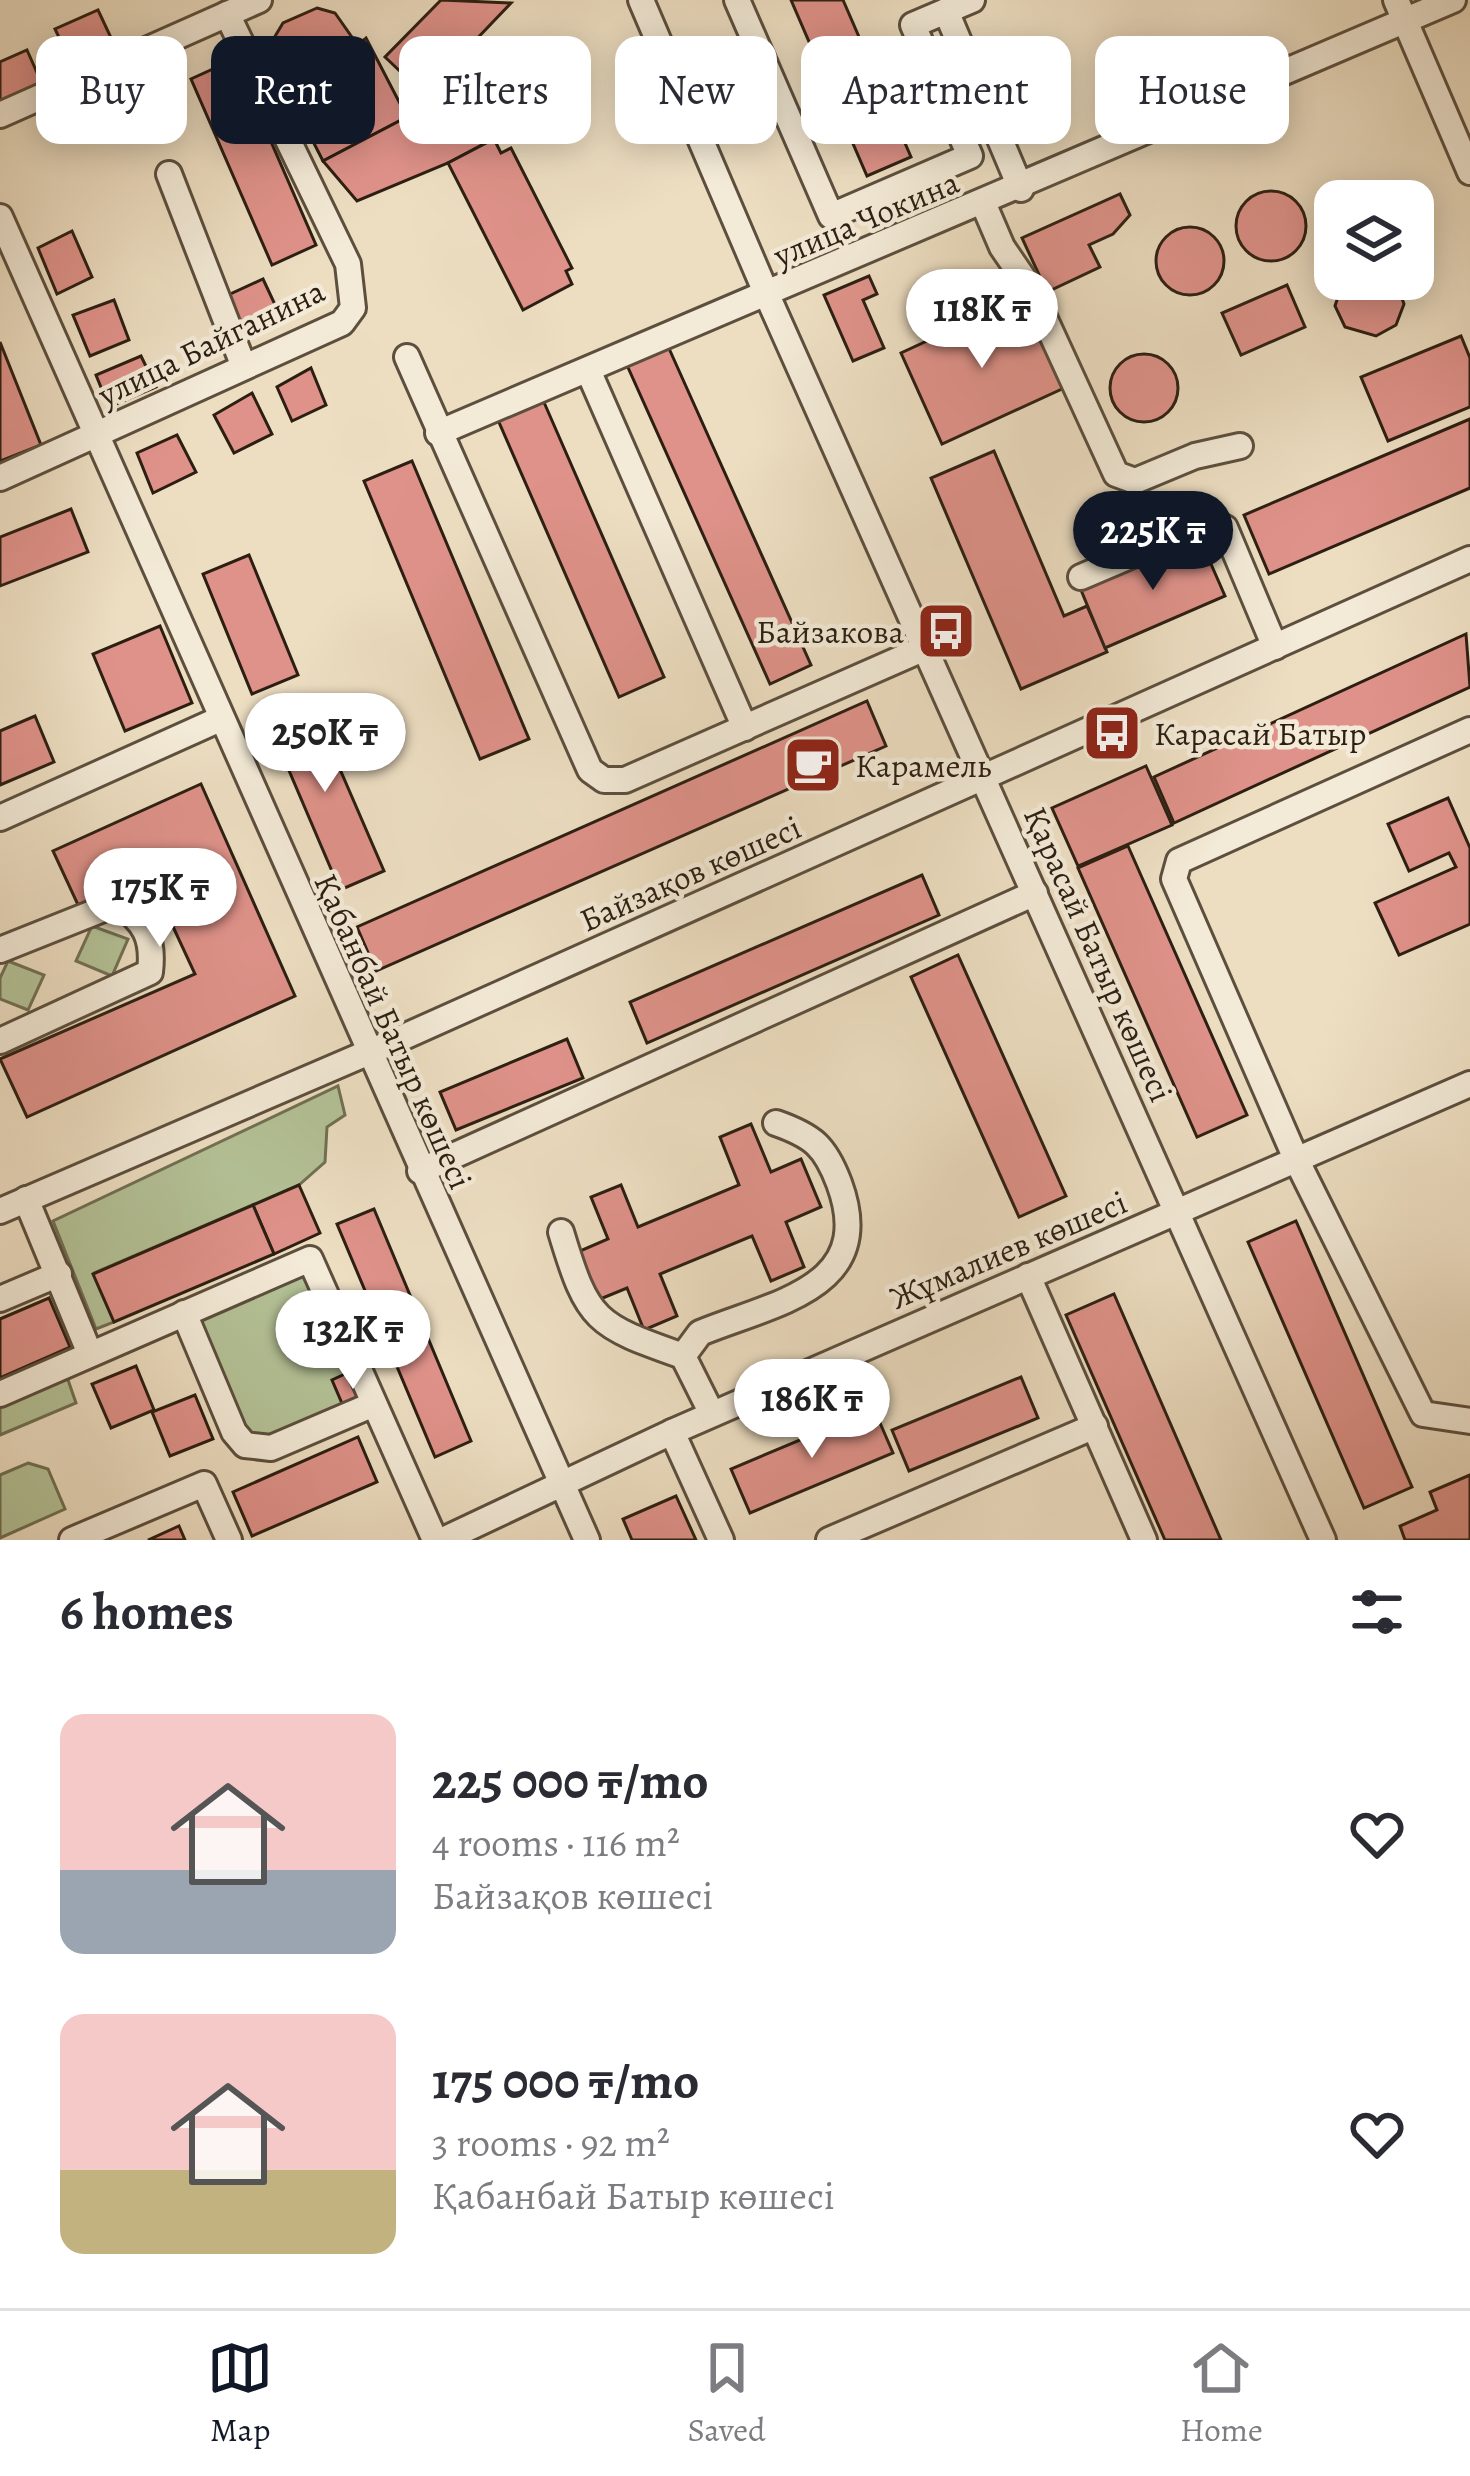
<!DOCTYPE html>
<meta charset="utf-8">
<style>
body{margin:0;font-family:Alegreya,serif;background:#f7f7f7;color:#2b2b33;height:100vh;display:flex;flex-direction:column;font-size:45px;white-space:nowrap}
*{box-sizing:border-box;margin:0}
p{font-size:39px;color:#7c7c81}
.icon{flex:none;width:66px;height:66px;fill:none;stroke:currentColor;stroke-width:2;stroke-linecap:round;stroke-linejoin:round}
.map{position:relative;height:1540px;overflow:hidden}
.sheet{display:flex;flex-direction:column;background:#fff;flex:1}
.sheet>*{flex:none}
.banner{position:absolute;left:36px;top:36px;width:1398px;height:108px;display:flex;gap:24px}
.buttons{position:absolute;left:1314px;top:180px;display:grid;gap:24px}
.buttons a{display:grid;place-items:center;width:120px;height:120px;border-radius:24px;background:#fff;box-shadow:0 6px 30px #0003;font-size:60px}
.price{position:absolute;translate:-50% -102px;padding:0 27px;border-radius:42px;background:#fff;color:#222;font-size:39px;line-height:78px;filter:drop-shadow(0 3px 6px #0008)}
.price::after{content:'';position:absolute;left:50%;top:72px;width:36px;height:27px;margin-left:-18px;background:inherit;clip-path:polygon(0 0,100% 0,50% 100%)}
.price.on{background:#111827;color:#fff}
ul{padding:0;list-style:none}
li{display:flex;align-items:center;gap:36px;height:300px;padding:0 60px}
li span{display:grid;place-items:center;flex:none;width:336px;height:240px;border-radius:24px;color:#555}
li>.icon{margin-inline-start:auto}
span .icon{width:144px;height:144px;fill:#fffc;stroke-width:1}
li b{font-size:51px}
h2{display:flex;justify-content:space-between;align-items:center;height:144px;padding:0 60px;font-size:51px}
.tag{padding:0 42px;border-radius:24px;background:#fff;box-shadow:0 6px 30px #0003;font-size:42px;line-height:108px}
.tag.on{background:#111827;color:#fff}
.tabs{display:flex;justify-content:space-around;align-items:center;height:168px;border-top:3px solid #e1e1e2;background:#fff;font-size:33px;color:#7c7c81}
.tabs a{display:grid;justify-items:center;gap:6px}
.tabs .on{color:#111827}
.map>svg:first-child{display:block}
.green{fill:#b4c297;stroke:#707054;stroke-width:3}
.building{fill:#df928a;stroke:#2c1f12;stroke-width:3}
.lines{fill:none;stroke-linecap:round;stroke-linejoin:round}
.minor-casing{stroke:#5c4f3e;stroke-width:30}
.minor{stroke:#f3ead7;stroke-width:24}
.labels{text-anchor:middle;stroke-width:9;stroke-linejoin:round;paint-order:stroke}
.street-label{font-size:33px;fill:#2c1f12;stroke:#f3ead7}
.poi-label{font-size:33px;fill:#2c1f12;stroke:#f3ead7;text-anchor:start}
</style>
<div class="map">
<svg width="1470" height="1540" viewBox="0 0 1470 1540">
<rect width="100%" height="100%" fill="#eddec2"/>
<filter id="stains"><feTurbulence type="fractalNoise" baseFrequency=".00167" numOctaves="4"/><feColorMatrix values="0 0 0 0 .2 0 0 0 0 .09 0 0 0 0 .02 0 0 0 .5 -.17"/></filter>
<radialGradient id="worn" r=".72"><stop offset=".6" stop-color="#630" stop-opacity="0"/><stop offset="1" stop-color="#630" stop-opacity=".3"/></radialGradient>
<g class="green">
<polygon points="92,926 128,939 112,976 76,961"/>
<polygon points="8,961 44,975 28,1010 0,999 0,978"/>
<polygon points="338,1086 345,1115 327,1127 325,1162 299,1185 94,1273 114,1322 96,1329 53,1221"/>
<polygon points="310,1259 374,1404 245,1445 184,1313"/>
<polygon points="67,1377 76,1403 0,1435 0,1405"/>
<polygon points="28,1463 48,1469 65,1509 0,1538 0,1475"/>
</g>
<g class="building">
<polygon points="441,0 511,3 424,94 385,57"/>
<polygon points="791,0 843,0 911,157 867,176"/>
<polygon points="317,8 335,13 356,43 301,106 275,69 271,43 283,23"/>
<polygon points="98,10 113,42 70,61 55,29"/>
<polygon points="366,38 407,117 323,161 299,114 307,87"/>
<polygon points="474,44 493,83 459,100 449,67"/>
<polygon points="27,50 42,84 0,102 0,62"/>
<polygon points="235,59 316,245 272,265 191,79"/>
<polygon points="503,82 521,124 448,163 357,201 323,161 407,117"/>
<polygon points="494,139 501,153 511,148 572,268 566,271 572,284 523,310 448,163"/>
<circle cx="1271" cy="226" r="35"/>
<polygon points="1120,194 1130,215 1113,234 1089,245 1100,267 1047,292 1022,238"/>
<circle cx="1190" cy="261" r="34"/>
<polygon points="72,231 92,277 57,294 38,248"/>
<polygon points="869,276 877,294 863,300 884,348 853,361 824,295"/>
<polygon points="263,279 278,311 240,327 226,296"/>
<polygon points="1344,279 1395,279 1404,304 1396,325 1376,336 1345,327 1335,306"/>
<polygon points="1287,285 1305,327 1241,355 1222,313"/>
<polygon points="1022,297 1064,388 942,444 901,353"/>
<polygon points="114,300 129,340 90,356 73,315"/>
<polygon points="1461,336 1470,358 1470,407 1388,441 1361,377"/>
<polygon points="0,342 41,445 0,461"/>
<polygon points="667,344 811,665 770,684 626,363"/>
<circle cx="1144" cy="388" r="34"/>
<polygon points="141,356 156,387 109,407 96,375"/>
<polygon points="311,368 326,405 292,421 277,387"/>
<polygon points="252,393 272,434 234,453 214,415"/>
<polygon points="543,400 664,677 619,697 498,420"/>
<polygon points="1470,419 1470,488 1269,574 1244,515"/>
<polygon points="177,435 196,472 153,493 137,453"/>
<polygon points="994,451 1064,616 1087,606 1107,652 1021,689 931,478"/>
<polygon points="412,461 529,739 480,759 364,481"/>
<polygon points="71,509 88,552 0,586 0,537"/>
<polygon points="1200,539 1225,596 1105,648 1081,590"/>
<polygon points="249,555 298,675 252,694 203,574"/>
<polygon points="160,626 192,703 125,731 93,654"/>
<polygon points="1466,634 1470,687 1174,823 1154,777"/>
<polygon points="310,700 384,871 340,890 267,719"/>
<polygon points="867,701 886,746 376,971 357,927"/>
<polygon points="35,716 54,762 0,785 0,731"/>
<polygon points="1146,766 1172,825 1078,866 1052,808"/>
<polygon points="201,784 295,996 27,1117 0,1059 195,974 149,875 79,907 53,851"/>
<polygon points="1448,798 1470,848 1470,924 1399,955 1375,903 1456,867 1449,853 1409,871 1388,824"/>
<polygon points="1128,846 1247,1115 1197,1137 1078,868"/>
<polygon points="922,875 939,915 647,1043 630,1002"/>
<polygon points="958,955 1066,1196 1019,1217 911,977"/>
<polygon points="567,1039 583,1078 456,1130 440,1092"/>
<polygon points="751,1124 771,1172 801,1159 821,1207 786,1222 804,1267 771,1281 752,1236 660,1274 677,1316 644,1330 627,1288 593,1302 573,1254 608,1239 591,1197 621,1185 638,1227 739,1185 720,1137"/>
<polygon points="299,1185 320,1233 274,1254 253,1205"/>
<polygon points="253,1205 274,1254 114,1322 93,1274"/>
<polygon points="374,1209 471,1441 435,1457 337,1224"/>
<polygon points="1296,1221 1412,1487 1364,1508 1248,1242"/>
<polygon points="1114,1294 1221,1540 1165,1540 1066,1315"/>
<polygon points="49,1298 70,1347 0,1378 0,1319"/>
<polygon points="136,1366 154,1410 111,1428 92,1384"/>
<polygon points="358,1368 374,1404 347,1415 332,1380"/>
<polygon points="1021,1377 1038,1418 909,1471 892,1430"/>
<polygon points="195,1395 213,1439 170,1456 152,1412"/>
<polygon points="874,1409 893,1453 750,1513 731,1469"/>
<polygon points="358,1437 377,1482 252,1536 233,1492"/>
<polygon points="1470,1475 1470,1540 1405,1540 1400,1526 1437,1510 1430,1492"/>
<polygon points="676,1496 696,1540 632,1540 623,1519"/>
<polygon points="179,1526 185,1540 148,1540"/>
</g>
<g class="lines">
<defs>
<g id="minor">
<polyline points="641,0 767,295 1323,1540"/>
<polyline points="737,0 831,216 970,156 913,25 972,0"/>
<polyline points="1396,0 1470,172"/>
<polyline points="946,11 1021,189"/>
<polyline points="0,115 259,0"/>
<polyline points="169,174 244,367"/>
<polyline points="984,205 1002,247 1032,291 1116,474 1135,481 1195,456 1240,446"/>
<polyline points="0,217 587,1540"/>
<polyline points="407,357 590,770 604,780 625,780 925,648"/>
<polyline points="588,370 745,728"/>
<polyline points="438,433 1453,0"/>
<polyline points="0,478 342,323 353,308 348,264 227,14"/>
<polyline points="1081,577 1210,522 1225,528 1275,647"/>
<polyline points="1470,730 1179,861 1174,879 1296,1159 1423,1414 1470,1421"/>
<polyline points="0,818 220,719"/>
<path d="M0 950 118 903C145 922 154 938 150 972L0 1041"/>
<polyline points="420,1171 1035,893"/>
<polyline points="26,1199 90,1354"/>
<polyline points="0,1211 388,1044 1470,559"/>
<path d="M561 1232C588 1322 595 1325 683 1356"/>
<polyline points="1028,1276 1144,1540"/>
<polyline points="0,1299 59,1274"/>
<polyline points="184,1313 234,1432 245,1445 271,1448 374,1404"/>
<polyline points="0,1394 310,1259 435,1540"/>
<path d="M712 1414 683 1356 700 1333C776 1302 878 1288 839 1183 825 1146 813 1136 776 1123"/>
<polyline points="672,1432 721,1540"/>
<polyline points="72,1540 204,1484 229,1540"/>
<polyline points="443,1540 672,1432 1470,1084"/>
<polyline points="829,1540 1095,1426"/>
</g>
</defs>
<use href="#minor" class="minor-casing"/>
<use href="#minor" class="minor"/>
</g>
<defs>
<symbol id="bus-square" viewBox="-11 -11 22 22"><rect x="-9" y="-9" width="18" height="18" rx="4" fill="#8f2418" stroke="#f3ead7"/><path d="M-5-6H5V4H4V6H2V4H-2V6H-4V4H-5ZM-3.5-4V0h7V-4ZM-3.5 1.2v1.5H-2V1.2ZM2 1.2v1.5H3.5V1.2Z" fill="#fff"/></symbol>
<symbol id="cafe-square" viewBox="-11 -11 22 22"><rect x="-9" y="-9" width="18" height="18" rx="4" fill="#8f2418" stroke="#f3ead7"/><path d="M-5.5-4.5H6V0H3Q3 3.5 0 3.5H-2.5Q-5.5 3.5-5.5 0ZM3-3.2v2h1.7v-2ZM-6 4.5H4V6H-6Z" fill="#fff"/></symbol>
</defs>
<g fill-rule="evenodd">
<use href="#bus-square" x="913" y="598" width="66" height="66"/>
<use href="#bus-square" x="1079" y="700" width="66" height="66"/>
<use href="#cafe-square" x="780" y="732" width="66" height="66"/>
</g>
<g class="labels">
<g class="street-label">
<text transform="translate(866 218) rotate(-23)" y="12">улица Чокина</text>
<text transform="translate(211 342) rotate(-26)" y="12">улица Байганина</text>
<text transform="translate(690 873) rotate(-24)" y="12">Байзақов көшесі</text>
<text transform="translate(1099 954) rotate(66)" y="12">Қарасай Батыр көшесі</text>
<text transform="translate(394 1031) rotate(66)" y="12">Қабанбай Батыр көшесі</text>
<text transform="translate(1008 1249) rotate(-23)" y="12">Жұмалиев көшесі</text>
</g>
<g class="poi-label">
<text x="904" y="643" text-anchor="end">Байзакова</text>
<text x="1154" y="745">Карасай Батыр</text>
<text x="855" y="777">Карамель</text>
</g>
</g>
<rect width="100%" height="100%" filter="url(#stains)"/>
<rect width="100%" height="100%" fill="url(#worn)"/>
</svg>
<div class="buttons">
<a><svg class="icon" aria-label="layers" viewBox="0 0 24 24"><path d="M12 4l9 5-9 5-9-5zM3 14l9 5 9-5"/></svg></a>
</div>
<b class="price" style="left:982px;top:371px">118K ₸</b>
<b class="price on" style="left:1153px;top:593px">225K ₸</b>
<b class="price" style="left:325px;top:795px">250K ₸</b>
<b class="price" style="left:160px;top:950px">175K ₸</b>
<b class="price" style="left:353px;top:1392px">132K ₸</b>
<b class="price" style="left:812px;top:1461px">186K ₸</b>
<div class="banner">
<a class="tag">Buy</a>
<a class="tag on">Rent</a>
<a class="tag">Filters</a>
<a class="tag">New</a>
<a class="tag">Apartment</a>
<a class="tag">House</a>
</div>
</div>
<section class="sheet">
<h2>6 homes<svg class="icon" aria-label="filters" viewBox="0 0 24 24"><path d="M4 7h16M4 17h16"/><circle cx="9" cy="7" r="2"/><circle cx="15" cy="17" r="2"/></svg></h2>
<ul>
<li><span style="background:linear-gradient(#f6c9c9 65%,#9aa5b1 0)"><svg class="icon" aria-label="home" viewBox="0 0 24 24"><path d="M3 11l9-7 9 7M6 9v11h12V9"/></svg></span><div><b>225 000 ₸/mo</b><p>4 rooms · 116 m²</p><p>Байзақов көшесі</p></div><svg class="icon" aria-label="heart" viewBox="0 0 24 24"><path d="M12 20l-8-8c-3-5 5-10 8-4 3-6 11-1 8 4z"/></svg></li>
<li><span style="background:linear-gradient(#f6c9c9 65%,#c2b280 0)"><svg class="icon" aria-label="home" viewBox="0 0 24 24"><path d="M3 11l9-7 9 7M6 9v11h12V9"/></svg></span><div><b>175 000 ₸/mo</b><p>3 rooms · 92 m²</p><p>Қабанбай Батыр көшесі</p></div><svg class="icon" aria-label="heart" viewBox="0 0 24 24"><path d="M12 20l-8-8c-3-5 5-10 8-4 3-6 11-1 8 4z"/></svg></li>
</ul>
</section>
<nav class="tabs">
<a class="on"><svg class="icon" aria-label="map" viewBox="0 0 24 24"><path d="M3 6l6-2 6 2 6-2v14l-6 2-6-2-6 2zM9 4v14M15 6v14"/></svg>Map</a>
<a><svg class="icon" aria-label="saved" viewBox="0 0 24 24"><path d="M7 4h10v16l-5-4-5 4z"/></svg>Saved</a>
<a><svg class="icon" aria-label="home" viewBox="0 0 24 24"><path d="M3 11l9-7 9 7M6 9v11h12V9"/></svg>Home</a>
</nav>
